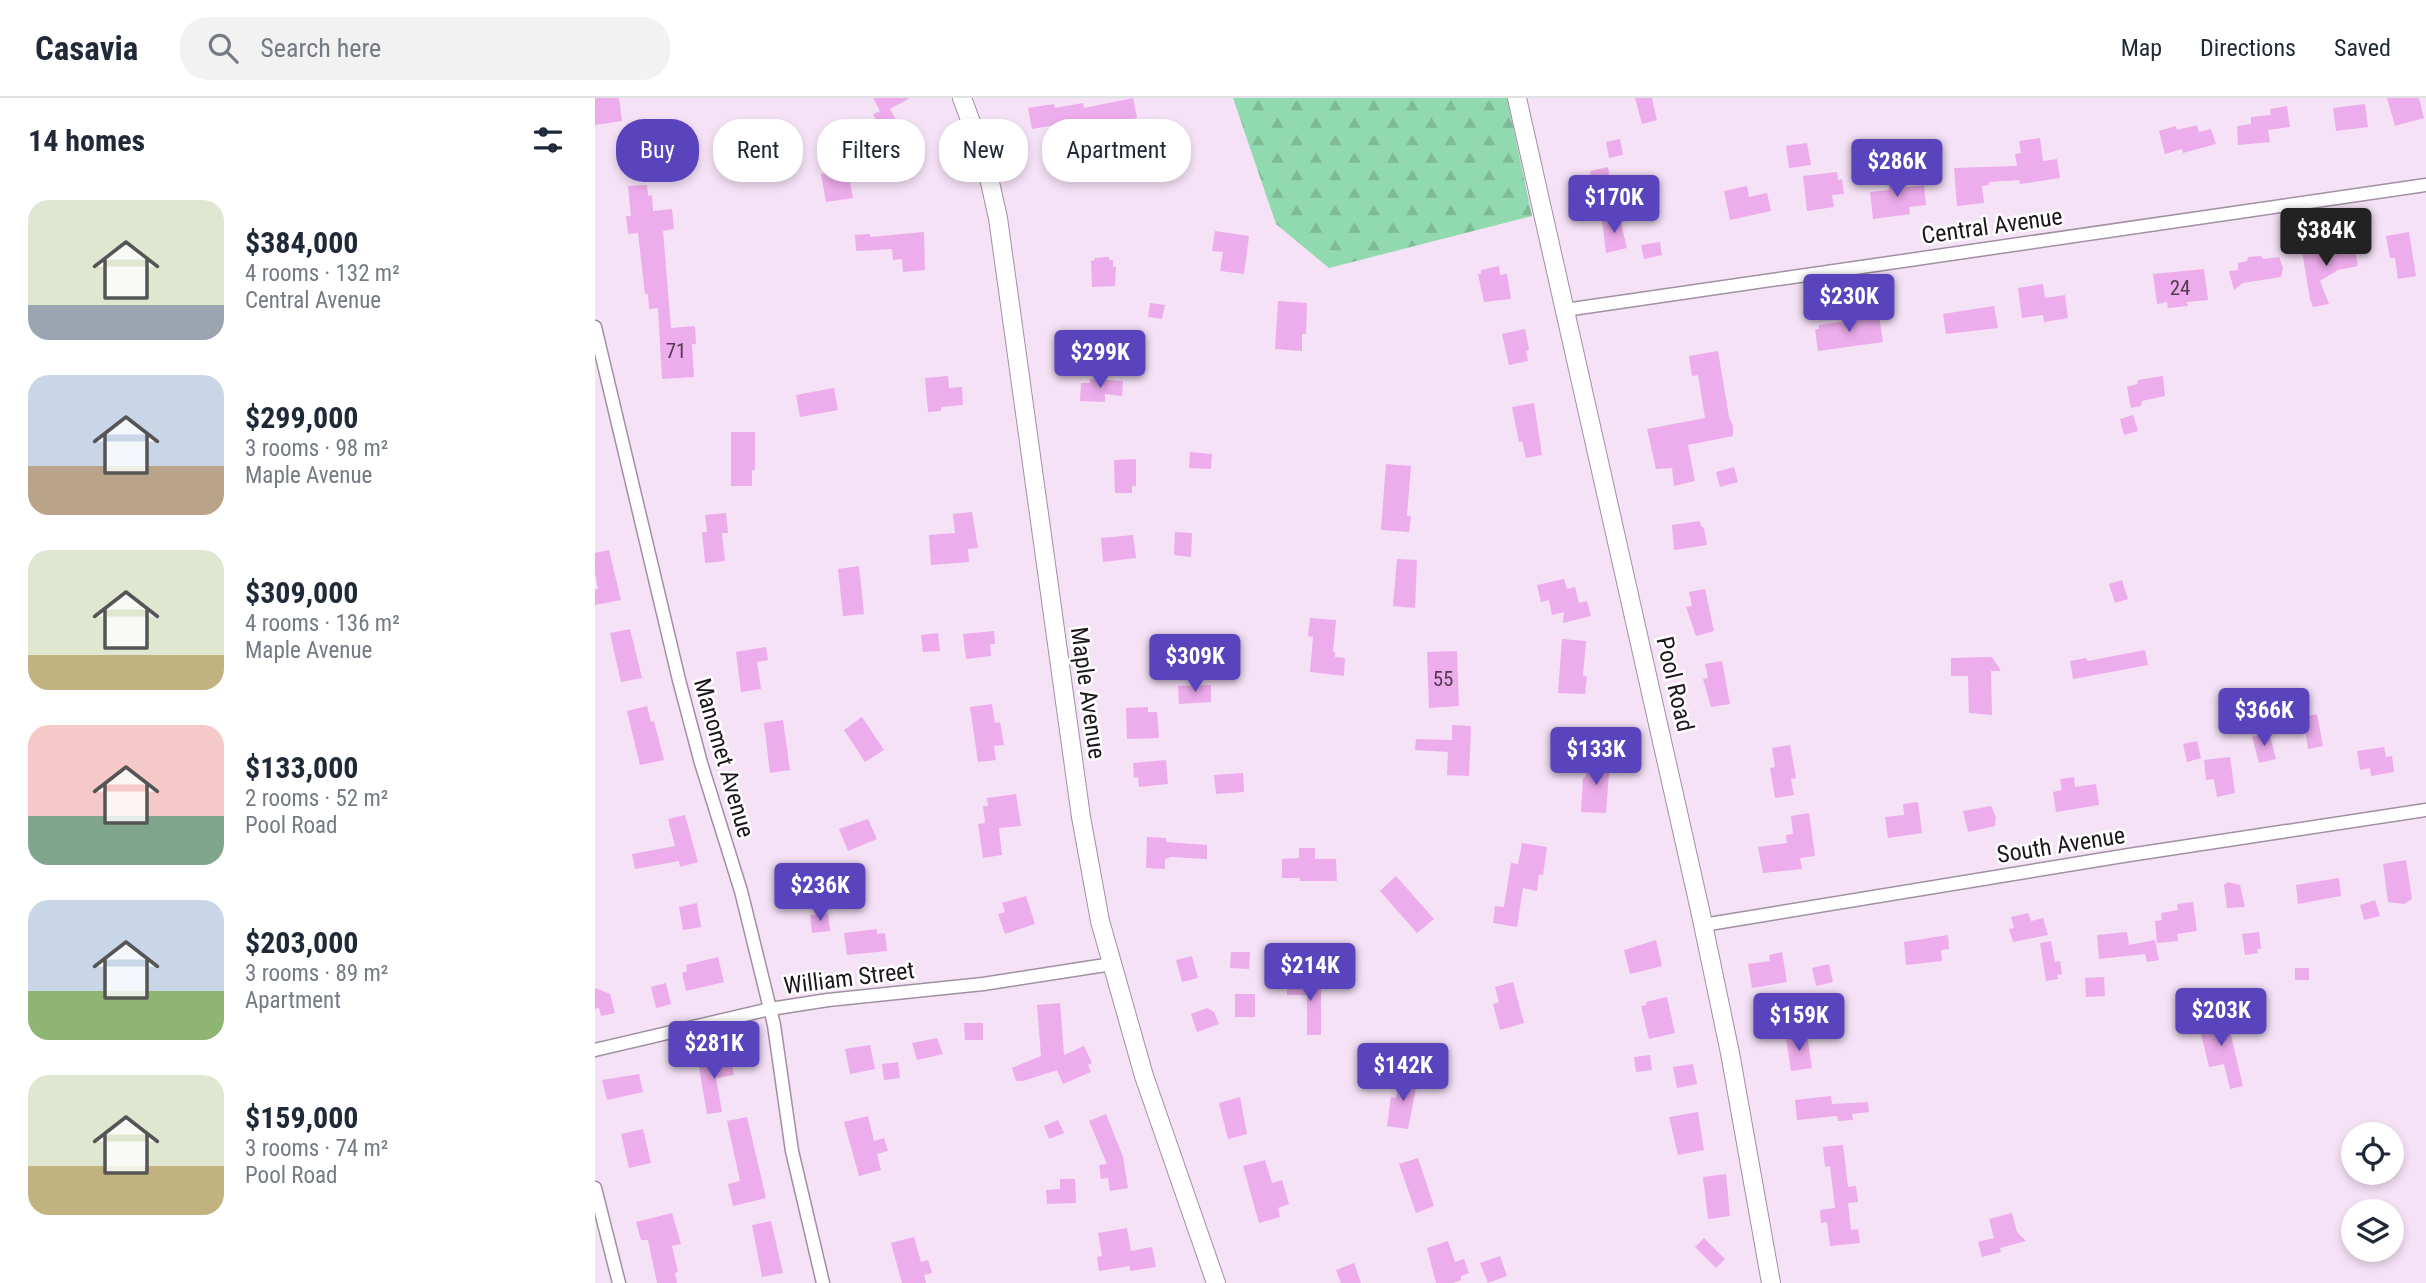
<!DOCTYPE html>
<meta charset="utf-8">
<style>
body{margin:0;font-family:"Roboto Condensed",sans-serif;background:#f2f2f3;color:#1f2937;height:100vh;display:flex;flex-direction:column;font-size:26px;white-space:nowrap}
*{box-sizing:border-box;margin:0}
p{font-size:23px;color:#747a83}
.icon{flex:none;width:38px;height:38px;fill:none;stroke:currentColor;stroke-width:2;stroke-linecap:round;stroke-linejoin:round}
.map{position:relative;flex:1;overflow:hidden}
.details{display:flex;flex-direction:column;background:#fff;width:595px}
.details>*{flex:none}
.banner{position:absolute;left:21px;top:21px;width:665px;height:63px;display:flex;gap:14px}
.fabs{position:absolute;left:1746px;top:1024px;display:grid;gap:14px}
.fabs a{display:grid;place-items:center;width:63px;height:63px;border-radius:50%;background:#fff;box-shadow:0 4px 10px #0003;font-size:35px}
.price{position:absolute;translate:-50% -60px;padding:0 16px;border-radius:7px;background:#5944bd;color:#fff;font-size:23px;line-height:46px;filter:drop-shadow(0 2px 4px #0008)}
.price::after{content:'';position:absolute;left:50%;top:42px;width:21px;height:16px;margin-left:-10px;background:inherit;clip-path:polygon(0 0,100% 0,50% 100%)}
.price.selected{background:#222;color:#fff}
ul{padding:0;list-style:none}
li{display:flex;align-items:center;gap:21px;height:175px;padding:0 28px}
li span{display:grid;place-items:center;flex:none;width:196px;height:140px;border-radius:21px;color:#555}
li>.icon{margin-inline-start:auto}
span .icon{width:84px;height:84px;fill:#fffc;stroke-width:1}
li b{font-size:30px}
h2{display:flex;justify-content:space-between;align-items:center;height:84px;padding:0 28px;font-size:30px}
.tag{padding:0 24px;border-radius:28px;background:#fff;box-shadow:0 4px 10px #0003;font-size:24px;line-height:63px}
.tag.selected{background:#5944bd;color:#fff}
header{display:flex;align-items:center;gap:42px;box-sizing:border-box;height:98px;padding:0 35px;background:#fff;border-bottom:2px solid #e0e1e3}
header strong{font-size:33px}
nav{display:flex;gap:38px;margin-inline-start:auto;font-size:24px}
.search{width:490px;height:63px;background:#f2f2f3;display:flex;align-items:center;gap:18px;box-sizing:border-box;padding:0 24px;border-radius:28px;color:#747a83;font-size:26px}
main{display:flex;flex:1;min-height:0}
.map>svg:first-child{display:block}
.forest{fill:url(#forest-firs)}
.building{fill:#edaceb}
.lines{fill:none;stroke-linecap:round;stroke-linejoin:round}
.street-casing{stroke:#a18fa3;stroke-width:15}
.secondary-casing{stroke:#a18fa3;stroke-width:20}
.street{stroke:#fff;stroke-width:12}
.secondary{stroke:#fff;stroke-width:18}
.labels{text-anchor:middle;stroke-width:5;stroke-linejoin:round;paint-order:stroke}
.number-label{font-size:21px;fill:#513c50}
.street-label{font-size:24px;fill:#1d161d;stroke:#fff}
</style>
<header>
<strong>Casavia</strong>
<div class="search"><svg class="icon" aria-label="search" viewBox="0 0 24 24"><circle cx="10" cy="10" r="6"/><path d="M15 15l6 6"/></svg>Search here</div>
<nav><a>Map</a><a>Directions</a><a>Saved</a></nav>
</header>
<main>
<section class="details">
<h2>14 homes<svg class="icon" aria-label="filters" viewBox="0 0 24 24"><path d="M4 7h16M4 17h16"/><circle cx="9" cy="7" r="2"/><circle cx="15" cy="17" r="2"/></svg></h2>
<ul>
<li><span style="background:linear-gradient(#dfe7d0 75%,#9aa5b1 0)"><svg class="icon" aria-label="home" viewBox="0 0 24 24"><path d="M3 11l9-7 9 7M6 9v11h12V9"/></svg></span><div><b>$384,000</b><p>4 rooms · 132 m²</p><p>Central Avenue</p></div></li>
<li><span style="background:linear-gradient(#c9d6e8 65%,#b9a48a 0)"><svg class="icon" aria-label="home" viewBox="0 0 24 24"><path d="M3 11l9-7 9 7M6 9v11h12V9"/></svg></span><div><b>$299,000</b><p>3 rooms · 98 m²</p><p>Maple Avenue</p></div></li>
<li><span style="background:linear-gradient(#dfe7d0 75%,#c2b280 0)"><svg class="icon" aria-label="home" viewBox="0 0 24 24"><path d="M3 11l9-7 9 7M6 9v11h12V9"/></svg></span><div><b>$309,000</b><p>4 rooms · 136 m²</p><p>Maple Avenue</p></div></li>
<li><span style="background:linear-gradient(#f6c9c9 65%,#7fa58c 0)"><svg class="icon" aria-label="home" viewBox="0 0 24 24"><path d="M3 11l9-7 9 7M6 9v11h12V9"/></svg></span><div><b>$133,000</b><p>2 rooms · 52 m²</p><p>Pool Road</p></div></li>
<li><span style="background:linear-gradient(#c9d6e8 65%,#8fb573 0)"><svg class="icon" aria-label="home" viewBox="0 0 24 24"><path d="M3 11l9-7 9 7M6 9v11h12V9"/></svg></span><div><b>$203,000</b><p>3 rooms · 89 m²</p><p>Apartment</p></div></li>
<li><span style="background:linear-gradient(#dfe7d0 65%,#c2b280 0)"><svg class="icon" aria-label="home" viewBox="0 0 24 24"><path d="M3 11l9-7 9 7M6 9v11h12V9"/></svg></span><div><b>$159,000</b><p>3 rooms · 74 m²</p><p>Pool Road</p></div></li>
</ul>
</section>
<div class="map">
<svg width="1831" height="1185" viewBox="0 0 1831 1185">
<defs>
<pattern id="forest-firs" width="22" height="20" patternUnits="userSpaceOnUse" patternTransform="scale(1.75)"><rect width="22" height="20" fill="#91d9ae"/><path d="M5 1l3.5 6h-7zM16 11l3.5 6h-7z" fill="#7dba95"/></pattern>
</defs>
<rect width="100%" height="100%" fill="#f6e2f7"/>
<polygon class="forest" points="638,0 912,0 937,118 734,170 681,126"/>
<g class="building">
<polygon points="0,0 24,0 27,23 0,27"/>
<polygon points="278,0 315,0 295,11 301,22 285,30 278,16 285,13"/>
<polygon points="538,0 542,20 466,33 465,26 437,31 433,10 459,6 460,10 488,5 489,10"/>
<polygon points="1040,0 1057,0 1062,22 1047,26"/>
<polygon points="1792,0 1824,0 1829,20 1800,28"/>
<polygon points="1770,6 1773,29 1741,33 1738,10"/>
<polygon points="1692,8 1695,29 1673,32 1675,44 1643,47 1642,28 1656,26 1656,19 1676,17 1675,11"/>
<polygon points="1602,27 1604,34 1616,31 1621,46 1588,55 1587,51 1570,56 1564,33 1581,28 1582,32"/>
<polygon points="1445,40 1448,63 1462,61 1465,80 1425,86 1424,82 1394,84 1394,87 1387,88 1389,105 1362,108 1359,70 1422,68 1420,56 1426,55 1424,43"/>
<polygon points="1025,41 1028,57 1014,60 1011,44"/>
<polygon points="1212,45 1216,67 1194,70 1191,48"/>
<polygon points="303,51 315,52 318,58 315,69 305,73 305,76 294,77 293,74 284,77 282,71 253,75 258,100 231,104 226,76 251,72 250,68"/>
<polygon points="1013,69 1017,93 999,96 995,73"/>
<polygon points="1242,74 1243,82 1247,81 1249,96 1237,97 1239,109 1212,113 1208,78"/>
<polygon points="1310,77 1312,89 1329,87 1331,107 1314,109 1315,116 1278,121 1275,94 1294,92 1293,79"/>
<polygon points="52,87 53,98 57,97 58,113 77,111 79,131 68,133 76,230 100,228 101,246 97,246 99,279 67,281 63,210 54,211 53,196 50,196 43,135 33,136 31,118 36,118 33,88"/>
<polygon points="1152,88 1154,99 1172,95 1176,113 1135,122 1129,93"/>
<polygon points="1024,117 1032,150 1011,155 1007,122"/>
<polygon points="620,133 654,138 649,176 625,173 628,154 617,153"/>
<polygon points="329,134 330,172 308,174 307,161 298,162 297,151 261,153 260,137 275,136 275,139"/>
<polygon points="1814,134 1821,178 1803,181 1800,160 1795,160 1791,138"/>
<polygon points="1065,144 1067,157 1049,161 1046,147"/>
<polygon points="1759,145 1763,168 1743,172 1725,183 1734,206 1718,209 1715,201 1707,153"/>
<polygon points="1666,158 1668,161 1684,159 1688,170 1686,179 1648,185 1639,192 1634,173 1643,172 1643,165 1652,163 1653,159"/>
<polygon points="514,159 514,162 518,162 518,169 521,169 520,188 497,189 496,163 500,162 500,160"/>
<polygon points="904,168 905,177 912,176 916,201 889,204 883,176 886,176 886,172"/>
<polygon points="1609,171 1613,202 1592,204 1593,208 1573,210 1572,204 1562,206 1558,176"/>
<polygon points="1448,186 1450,200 1470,197 1473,220 1449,224 1448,217 1427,220 1423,190"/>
<polygon points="683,203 712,205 711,236 707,236 707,253 680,251"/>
<polygon points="555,205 570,207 567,221 553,219"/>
<polygon points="1399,208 1403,230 1351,236 1348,216"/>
<polygon points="1284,218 1288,244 1223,253 1220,231 1224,231 1224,227"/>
<polygon points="930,231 934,252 931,253 933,263 914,267 907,236"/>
<polygon points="1123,253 1134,319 1138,328 1138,338 1093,347 1100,383 1079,388 1077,370 1061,371 1052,331 1110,320 1103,277 1097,278 1094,258"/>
<polygon points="353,278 354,290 367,289 368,307 346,309 346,313 333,314 330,280"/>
<polygon points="1568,278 1570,298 1547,303 1546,308 1536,310 1532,289 1542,286 1543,282"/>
<polygon points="495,281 528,283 527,298 510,296 510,304 485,303 486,285 495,285"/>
<polygon points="239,290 243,312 205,319 201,297"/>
<polygon points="939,305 947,357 931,360 927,343 924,344 917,309"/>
<polygon points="1538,317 1543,333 1529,337 1525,321"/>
<polygon points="136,334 160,334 160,372 157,372 157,388 136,388"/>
<polygon points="595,354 617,356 616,371 594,370"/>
<polygon points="541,361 541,388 537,388 537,395 520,395 519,362"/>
<polygon points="791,366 816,368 812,418 816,418 814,434 786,432"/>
<polygon points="1139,369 1143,384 1125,389 1121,374"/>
<polygon points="377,414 383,450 373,451 374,464 336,467 334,437 360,435 358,416"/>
<polygon points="131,415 133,435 127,435 130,463 110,465 107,434 112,434 110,417"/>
<polygon points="1105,423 1106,428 1109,430 1112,447 1079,452 1077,427"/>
<polygon points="580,434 597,435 596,459 579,457"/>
<polygon points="538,437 541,460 508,464 506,440"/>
<polygon points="14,452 26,502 0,507 0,491 3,491 0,475 0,455"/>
<polygon points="802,461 822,462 820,510 798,508"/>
<polygon points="264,468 269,516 248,518 243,471"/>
<polygon points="969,481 972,491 980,489 984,505 992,503 996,518 968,525 969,514 957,517 954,502 946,504 942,487"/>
<polygon points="1527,482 1533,501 1520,505 1514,486"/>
<polygon points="1110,491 1119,533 1101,538 1091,509 1097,508 1094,494"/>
<polygon points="715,520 741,522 738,554 740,554 740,559 750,560 749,578 715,574 718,539 713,538"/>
<polygon points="35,531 47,580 26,584 15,535"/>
<polygon points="399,533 400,546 395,546 396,558 371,561 368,536"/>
<polygon points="343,535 345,553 328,554 326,537"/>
<polygon points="967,541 991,543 988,577 992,579 990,596 963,595"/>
<polygon points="171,549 173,562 162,564 166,591 146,594 141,554"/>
<polygon points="1550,552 1553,567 1478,581 1475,563 1491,560 1493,563"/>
<polygon points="862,553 864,608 834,610 832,554"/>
<polygon points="1397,559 1406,573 1396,573 1397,617 1374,615 1373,578 1356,578 1356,560"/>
<polygon points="1127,563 1135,606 1116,609 1108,581 1113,580 1110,566"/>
<polygon points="616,587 616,604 584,606 583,588"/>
<polygon points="397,606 400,625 405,624 409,647 399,648 401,662 383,664 375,609"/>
<polygon points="52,608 56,624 59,623 69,662 45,667 32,613"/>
<polygon points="553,609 553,614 562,614 564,640 532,641 531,610"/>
<polygon points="1722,616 1728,648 1713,651 1708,619"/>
<polygon points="267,619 289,652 270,664 249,632"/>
<polygon points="188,622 195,672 175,675 169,625"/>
<polygon points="857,627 876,628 874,678 852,677 853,654 820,652 821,641 857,642"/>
<polygon points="1674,635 1681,661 1664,665 1657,639"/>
<polygon points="1602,643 1606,660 1592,664 1588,646"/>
<polygon points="1195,647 1201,680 1196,681 1199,697 1180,700 1175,670 1180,669 1177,650"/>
<polygon points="1789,649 1791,659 1797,658 1799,674 1776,678 1775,670 1765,672 1762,653"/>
<polygon points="1635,659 1640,695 1622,699 1619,681 1611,682 1609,662"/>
<polygon points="992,661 1015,663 1011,715 986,714 988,680 991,678"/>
<polygon points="571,662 573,686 544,689 543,679 539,680 538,665"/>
<polygon points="648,675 649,694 621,696 619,677"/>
<polygon points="1479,679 1480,689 1501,686 1504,707 1461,714 1458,694 1467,692 1465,681"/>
<polygon points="421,696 426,728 404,730 407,757 388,760 383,726 390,725 388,708 393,708 392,700"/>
<polygon points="1323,704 1327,735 1293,740 1290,719 1309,717 1308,706"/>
<polygon points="1396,708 1401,719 1400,728 1373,734 1368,713"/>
<polygon points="1214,715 1220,758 1205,760 1207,771 1168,775 1163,749 1192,745 1191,737 1198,736 1196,718"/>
<polygon points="90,717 103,764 85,769 84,763 40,771 37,756 80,748 73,721"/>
<polygon points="273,721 282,741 253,753 244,731"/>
<polygon points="552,739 571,740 571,744 612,747 612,761 576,759 570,761 570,771 551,770"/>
<polygon points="927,745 952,749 948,777 944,776 942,793 928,790 922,829 898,825 900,808 909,809 916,765 923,766"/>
<polygon points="704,750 720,750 720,761 741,761 742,783 705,783 705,780 687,780 687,761 704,760"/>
<polygon points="1811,762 1817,801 1809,806 1793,804 1788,766"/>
<polygon points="801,778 839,821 822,835 785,793"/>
<polygon points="1744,780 1746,798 1703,806 1701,787"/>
<polygon points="1633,784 1645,787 1650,809 1632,810 1629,787"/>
<polygon points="431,798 440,826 410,836 403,816 410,814 407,805"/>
<polygon points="1780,802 1785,818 1769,822 1765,807"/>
<polygon points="1598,804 1602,833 1582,836 1583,843 1562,845 1560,823 1567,822 1566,815 1583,812 1582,806"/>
<polygon points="102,805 106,829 88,832 84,809"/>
<polygon points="233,815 235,833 217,835 215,817"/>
<polygon points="1433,815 1436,823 1448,820 1453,837 1418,844 1414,831 1419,830 1416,819"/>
<polygon points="282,831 282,836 290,835 292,853 252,857 249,835"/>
<polygon points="1532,834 1534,847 1560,842 1564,862 1552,864 1550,856 1504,861 1502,837"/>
<polygon points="1664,834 1666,851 1662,851 1663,855 1650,857 1647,836"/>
<polygon points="1353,837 1354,851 1346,852 1347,863 1311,867 1309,844"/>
<polygon points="1061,842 1067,868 1035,876 1029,852"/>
<polygon points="1456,843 1460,864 1465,863 1467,876 1462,877 1463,881 1451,883 1445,845"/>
<polygon points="636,854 655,854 654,871 635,870"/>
<polygon points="1187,854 1192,884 1157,890 1153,866 1175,863 1174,857"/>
<polygon points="597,858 603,880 587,884 581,862"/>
<polygon points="123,859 129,884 91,893 87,875 92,873 91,867"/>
<polygon points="1234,866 1238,884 1221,888 1217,870"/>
<rect x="1700" y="870" width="14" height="12"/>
<polygon points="1509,879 1510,898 1491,899 1490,880"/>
<polygon points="692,884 726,884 726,937 712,937 712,897 692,897"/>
<polygon points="918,884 929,925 905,932 898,906 904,904 900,889"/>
<polygon points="71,885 76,906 61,910 56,889"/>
<polygon points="0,890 15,896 20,915 6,918 4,910 0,911"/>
<rect x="640" y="896" width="20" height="23"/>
<polygon points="1072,899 1080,935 1054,941 1046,908 1051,907 1051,904"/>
<polygon points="465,905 469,957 489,948 497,965 493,967 496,974 468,986 462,972 428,983 421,983 417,970 446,958 442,907"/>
<polygon points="612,910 619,914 624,926 602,934 596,916"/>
<polygon points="1631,916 1648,988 1635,991 1629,966 1614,969 1603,923"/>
<polygon points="369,925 388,925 388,942 370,942"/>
<polygon points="1212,937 1217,970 1196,973 1191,940"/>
<polygon points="342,940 348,956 322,962 317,945"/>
<polygon points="275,947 280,971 255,976 250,951"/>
<polygon points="1055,957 1057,972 1041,974 1039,959"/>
<polygon points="135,958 139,977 121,980 127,1014 112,1016 103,964"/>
<polygon points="303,964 305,980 289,982 287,966"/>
<polygon points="1098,966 1102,986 1082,990 1078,969"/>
<polygon points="44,976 48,994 12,1002 7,982"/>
<polygon points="805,977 823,980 813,1031 792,1028 796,999 801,1000"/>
<polygon points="1236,998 1237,1006 1273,1004 1274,1014 1257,1016 1258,1022 1243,1023 1242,1018 1202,1022 1200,1002"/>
<polygon points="645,999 652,1036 633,1041 624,1005"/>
<polygon points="1103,1014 1109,1052 1083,1057 1074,1019"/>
<polygon points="511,1016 528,1059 533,1090 515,1093 513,1080 506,1081 504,1067 512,1066 494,1023"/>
<polygon points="273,1018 279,1043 289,1040 293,1053 282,1056 286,1072 264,1078 249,1024"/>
<polygon points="152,1019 171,1100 138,1108 133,1086 145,1083 132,1023"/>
<polygon points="463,1022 469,1035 454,1041 449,1028"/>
<polygon points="48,1031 56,1065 34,1070 26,1036"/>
<polygon points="1248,1047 1253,1089 1261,1088 1263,1104 1253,1105 1256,1132 1263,1131 1265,1145 1235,1148 1232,1124 1226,1125 1225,1112 1240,1110 1235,1068 1230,1069 1228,1049"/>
<polygon points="823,1060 839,1108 821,1115 804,1066"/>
<polygon points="670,1062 677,1085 687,1082 694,1106 683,1110 685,1119 664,1125 648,1068"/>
<polygon points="1131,1076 1135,1118 1113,1121 1108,1079"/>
<polygon points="465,1081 480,1081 481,1105 452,1106 451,1092 465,1091"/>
<polygon points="77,1115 86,1146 77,1148 83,1174 80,1175 82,1185 62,1185 53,1142 46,1142 41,1124"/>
<polygon points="1417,1115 1422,1134 1431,1143 1405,1150 1406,1154 1387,1159 1383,1144 1399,1140 1394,1121"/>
<polygon points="176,1123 188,1175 167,1179 157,1127"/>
<polygon points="532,1130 536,1153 557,1149 561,1169 535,1173 535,1168 504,1173 502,1159 507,1158 503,1135"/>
<polygon points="319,1139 326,1164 333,1162 337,1175 329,1177 331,1185 307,1185 296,1145"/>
<polygon points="1109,1140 1130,1161 1121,1170 1100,1149"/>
<polygon points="853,1143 860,1164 869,1161 874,1175 866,1178 866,1182 858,1185 841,1185 832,1150"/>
<polygon points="905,1158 912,1178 893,1185 885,1165"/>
<polygon points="759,1165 766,1185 746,1185 741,1172"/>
</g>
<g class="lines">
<defs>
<g id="street">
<polyline points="970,212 1831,87"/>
<polyline points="0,229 84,582 106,665 146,793 179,927 197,1053 228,1185"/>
<polyline points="1108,827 1534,757 1831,712"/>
<polyline points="0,952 175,911 233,902 388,886 517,866"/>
<polyline points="0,1090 24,1185"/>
</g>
<g id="secondary">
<polyline points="367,0 390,62 403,120 486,719 505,823 549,978 621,1185"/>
<polyline points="922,0 1105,812 1135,955 1176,1185"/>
</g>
</defs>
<use href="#street" class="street-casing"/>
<use href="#secondary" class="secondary-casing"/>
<use href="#street" class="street"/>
<use href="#secondary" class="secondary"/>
</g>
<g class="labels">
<g class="number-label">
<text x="1585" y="197">24</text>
<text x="81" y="260">71</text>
<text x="848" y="588">55</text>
</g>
<g class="street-label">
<text transform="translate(1397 128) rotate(-8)" y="8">Central Avenue</text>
<text transform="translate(1080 586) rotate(77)" y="8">Pool Road</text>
<text transform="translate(493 595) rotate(82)" y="8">Maple Avenue</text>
<text transform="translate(129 660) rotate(74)" y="8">Manomet Avenue</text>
<text transform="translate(1466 747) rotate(-9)" y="8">South Avenue</text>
<text transform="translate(254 880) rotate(-7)" y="8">William Street</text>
</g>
</g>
</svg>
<div class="fabs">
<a><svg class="icon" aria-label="locate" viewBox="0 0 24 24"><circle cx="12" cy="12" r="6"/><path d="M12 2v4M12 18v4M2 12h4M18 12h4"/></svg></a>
<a><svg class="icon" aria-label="layers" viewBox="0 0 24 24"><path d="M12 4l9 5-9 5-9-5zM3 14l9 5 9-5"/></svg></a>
</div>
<b class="price" style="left:1302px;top:101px">$286K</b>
<b class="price" style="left:1019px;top:137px">$170K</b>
<b class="price selected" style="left:1731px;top:170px">$384K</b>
<b class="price" style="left:1254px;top:236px">$230K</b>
<b class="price" style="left:505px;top:292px">$299K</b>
<b class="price" style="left:600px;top:596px">$309K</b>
<b class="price" style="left:1669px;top:650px">$366K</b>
<b class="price" style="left:1001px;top:689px">$133K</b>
<b class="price" style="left:225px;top:825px">$236K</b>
<b class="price" style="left:715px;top:905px">$214K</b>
<b class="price" style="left:1626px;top:950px">$203K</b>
<b class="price" style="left:1204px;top:955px">$159K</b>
<b class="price" style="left:119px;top:983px">$281K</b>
<b class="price" style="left:808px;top:1005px">$142K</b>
<div class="banner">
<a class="tag selected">Buy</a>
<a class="tag">Rent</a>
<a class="tag">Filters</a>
<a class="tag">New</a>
<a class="tag">Apartment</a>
</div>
</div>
</main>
